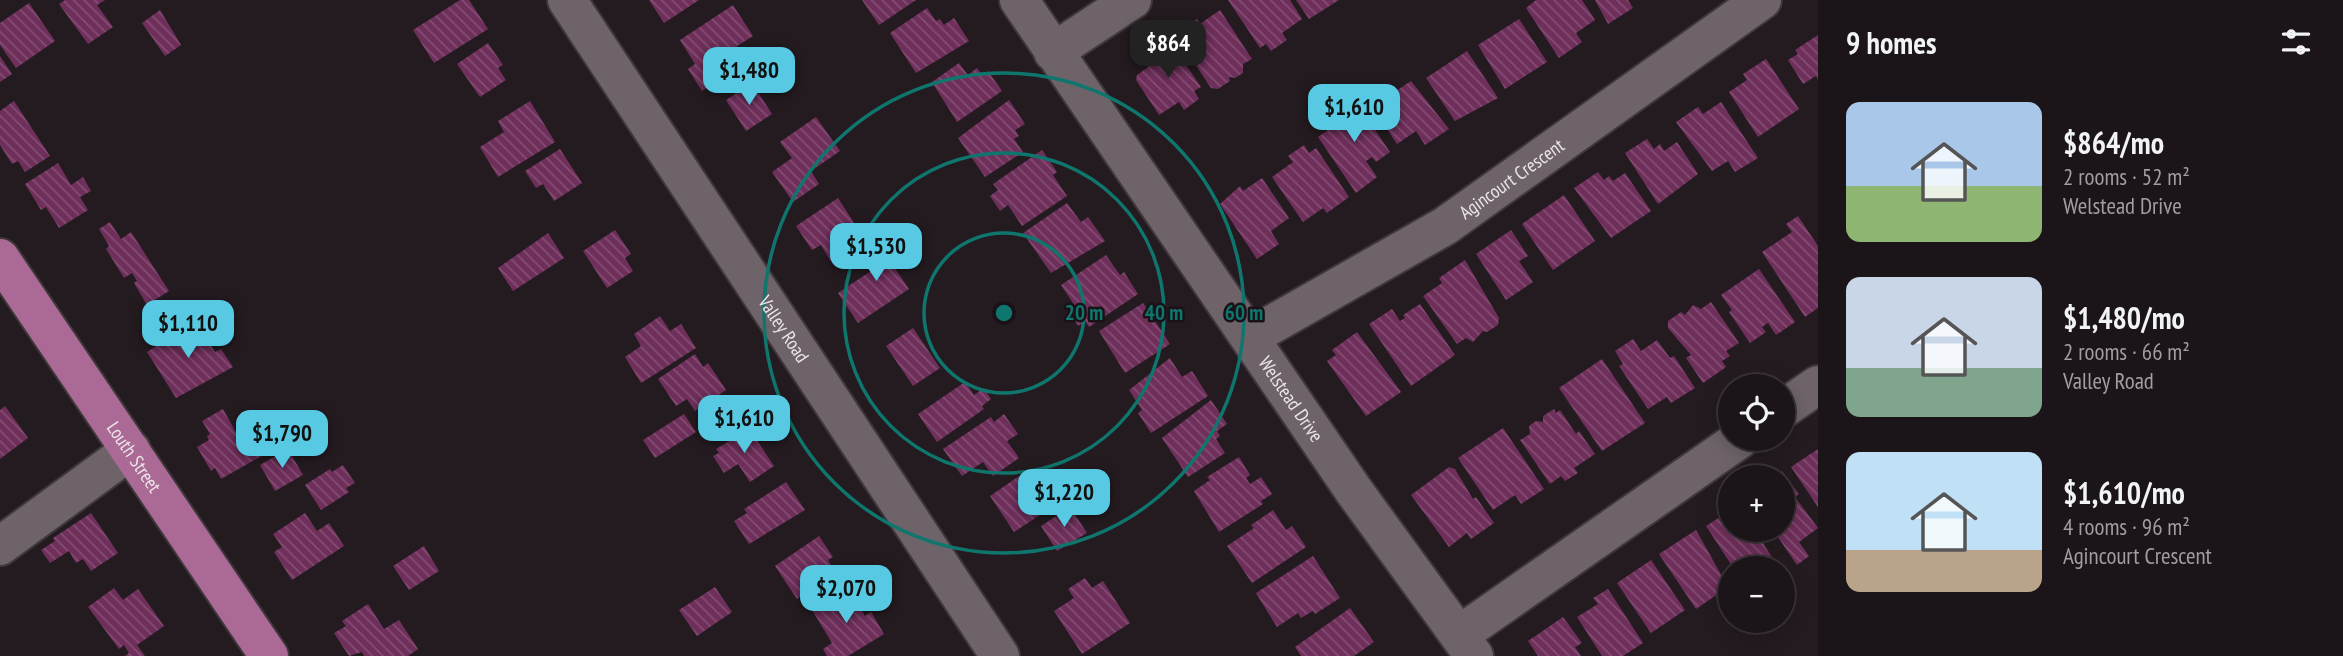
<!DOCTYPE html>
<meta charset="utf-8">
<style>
body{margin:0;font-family:"PT Sans Narrow",sans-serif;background:#241d21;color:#f1f3f6;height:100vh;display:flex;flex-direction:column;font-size:26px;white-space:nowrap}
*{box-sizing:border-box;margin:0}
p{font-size:23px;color:#a09ea2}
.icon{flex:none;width:38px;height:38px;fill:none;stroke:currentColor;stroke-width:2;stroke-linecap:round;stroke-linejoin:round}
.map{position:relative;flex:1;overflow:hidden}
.side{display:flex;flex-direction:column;background:#1b1418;width:525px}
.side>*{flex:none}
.controls{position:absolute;left:1718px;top:374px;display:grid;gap:14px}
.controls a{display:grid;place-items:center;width:77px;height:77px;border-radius:50%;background:#1b1418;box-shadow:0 4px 18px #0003,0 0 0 2px #393337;font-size:35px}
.price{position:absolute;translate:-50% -60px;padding:0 16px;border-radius:14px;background:#58c9e3;color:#111;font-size:23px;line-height:46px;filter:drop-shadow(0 2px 4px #0008)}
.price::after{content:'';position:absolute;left:50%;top:42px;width:21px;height:16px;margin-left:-10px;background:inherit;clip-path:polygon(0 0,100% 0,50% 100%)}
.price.current{background:#222;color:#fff}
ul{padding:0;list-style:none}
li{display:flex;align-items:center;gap:21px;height:175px;padding:0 28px}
li span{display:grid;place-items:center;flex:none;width:196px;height:140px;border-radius:14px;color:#555}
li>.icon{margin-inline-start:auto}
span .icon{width:84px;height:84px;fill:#fffc;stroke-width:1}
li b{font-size:30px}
h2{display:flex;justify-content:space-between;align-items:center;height:84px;padding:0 28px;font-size:30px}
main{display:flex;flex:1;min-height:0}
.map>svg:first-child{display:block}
.building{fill:url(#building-back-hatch)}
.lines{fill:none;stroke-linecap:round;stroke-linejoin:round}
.minor-casing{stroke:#3e373b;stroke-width:42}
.major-casing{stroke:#3e373b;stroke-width:42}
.minor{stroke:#6d6369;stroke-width:38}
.major{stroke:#aa6a95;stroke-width:38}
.ring{fill:none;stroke:#0f766e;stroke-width:3.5}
.labels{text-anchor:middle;stroke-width:5;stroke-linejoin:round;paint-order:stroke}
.street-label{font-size:19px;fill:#ebe5e9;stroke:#1a1217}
.centre{fill:#0f766e;stroke:#1a1217;stroke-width:3.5}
.ring-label{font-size:21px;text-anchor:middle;font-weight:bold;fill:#0f766e;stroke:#1a1217;stroke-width:5;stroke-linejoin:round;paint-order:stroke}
</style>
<main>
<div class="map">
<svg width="1818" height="656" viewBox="0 0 1818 656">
<defs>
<pattern id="building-back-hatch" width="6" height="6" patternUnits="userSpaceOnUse" patternTransform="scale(1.75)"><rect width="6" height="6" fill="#6f2f5b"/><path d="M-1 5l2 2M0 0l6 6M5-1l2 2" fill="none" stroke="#844d73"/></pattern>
</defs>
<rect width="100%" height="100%" fill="#241b20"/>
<g class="building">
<polygon points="65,0 105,0 97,5 113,27 88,44 59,4"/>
<polygon points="460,0 469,0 488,29 434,63 413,30"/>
<polygon points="649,0 699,0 664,23"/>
<polygon points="862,0 916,0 879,25"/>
<polygon points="1228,0 1290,0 1302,19 1282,33 1287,40 1271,51 1266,44 1260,48"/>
<polygon points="1296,0 1339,0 1309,19"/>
<polygon points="1536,0 1582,0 1595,20 1576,33 1582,42 1559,58 1526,8"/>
<polygon points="1595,0 1628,0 1633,8 1608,24"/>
<polygon points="29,3 55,41 16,68 0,45 0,23"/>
<polygon points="733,5 753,36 737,46 744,64 702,91 688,69 695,64 680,40"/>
<polygon points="927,8 936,21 940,19 944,25 954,18 969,41 916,73 890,33"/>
<polygon points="160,10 181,45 165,56 142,23"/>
<polygon points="1220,10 1252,59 1243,64 1243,73 1235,78 1229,77 1230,81 1218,89 1211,88 1175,34 1197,19 1200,24"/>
<polygon points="1519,19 1547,62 1505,89 1478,45"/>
<polygon points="1818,35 1818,80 1816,76 1803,84 1788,60 1798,54 1795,50"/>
<polygon points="1168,39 1201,87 1194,91 1199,99 1184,110 1179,102 1159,115 1136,80 1137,75 1155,62 1148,52"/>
<polygon points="488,43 503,65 498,68 506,80 480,97 457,64"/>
<polygon points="1467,51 1498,98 1455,121 1426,78"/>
<polygon points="0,56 12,74 0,82"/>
<polygon points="1766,59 1799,109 1758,137 1729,92 1747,80 1743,74"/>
<polygon points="959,63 968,75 977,68 982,75 988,71 1002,91 957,122 932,82"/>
<polygon points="1411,81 1449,129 1425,145 1416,131 1397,144 1372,107"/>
<polygon points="752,83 772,114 746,131 726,100"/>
<polygon points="1352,96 1390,152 1376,162 1372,157 1366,161 1377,177 1356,193 1318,137 1341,121 1333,109"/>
<polygon points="1009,100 1025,124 1015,130 1019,136 1014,139 1023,152 985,177 958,138"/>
<polygon points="14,101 50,156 25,172 18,161 12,164 0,145 0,111"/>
<polygon points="530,101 555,142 498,177 480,147 504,132 498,121"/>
<polygon points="1721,102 1758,158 1735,172 1728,161 1712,171 1676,122 1698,107 1703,114"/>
<polygon points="816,117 840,151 811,171 819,184 793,202 772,172 792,158 780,142"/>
<polygon points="1647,139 1654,149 1660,144 1664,151 1677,142 1698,174 1658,204 1625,153"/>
<polygon points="1304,145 1309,153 1316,148 1349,197 1327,213 1323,208 1303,222 1272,177 1293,162 1288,156"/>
<polygon points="560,149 582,183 554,201 543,184 536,188 525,171"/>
<polygon points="1042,150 1057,172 1053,175 1067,196 1022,226 1008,205 1000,211 990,196 998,190 993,184"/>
<polygon points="58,163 71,185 83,177 91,191 80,197 88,210 59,228 46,207 41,210 25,184"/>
<polygon points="1598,172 1604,180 1609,176 1613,181 1625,173 1651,211 1611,238 1574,188"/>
<polygon points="1262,178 1289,218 1271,231 1279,244 1257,259 1220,204 1240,186 1243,191"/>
<polygon points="1564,195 1595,241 1553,270 1522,224"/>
<polygon points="838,198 865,240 831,262 821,245 812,250 796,226"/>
<polygon points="1067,203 1081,222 1088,217 1105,241 1051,273 1023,233"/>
<polygon points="1798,216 1818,246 1818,308 1805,317 1762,252 1792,232 1786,224"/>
<polygon points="110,222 121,239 131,232 169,291 147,305 134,283 137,281 132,273 124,278 106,249 109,246 99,229"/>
<polygon points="615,230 631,254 625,258 633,271 607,288 583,251"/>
<polygon points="1511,230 1528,256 1519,261 1533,282 1506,300 1476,254"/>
<polygon points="548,233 564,258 513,291 498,268"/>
<polygon points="893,237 905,255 892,264 909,289 858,323 838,293 874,269 865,256"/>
<polygon points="1106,255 1120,275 1124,272 1138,294 1089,327 1085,321 1078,326 1068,311 1075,306 1061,285"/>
<polygon points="1465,260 1499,318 1498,325 1487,332 1483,331 1473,342 1466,338 1457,344 1423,296 1442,283 1439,278"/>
<polygon points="1759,269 1795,322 1776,335 1768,323 1762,327 1766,332 1750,343 1729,312 1732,310 1721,295"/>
<polygon points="1711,302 1739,343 1726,351 1730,356 1722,361 1726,367 1703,383 1686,358 1691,355 1668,328 1668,321 1681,312 1685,315 1693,305 1701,309"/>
<polygon points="1143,303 1170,344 1125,373 1099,331"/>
<polygon points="1420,304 1455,355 1411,386 1369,324 1392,309 1400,321 1405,318 1403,315"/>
<polygon points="660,316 670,331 681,324 696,348 641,383 625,357 641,346 634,334"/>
<polygon points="195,321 215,352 221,349 233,367 176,398 147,352"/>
<polygon points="913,328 940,368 913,386 886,346"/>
<polygon points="1357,332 1401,392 1366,416 1327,361 1336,355 1332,350"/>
<polygon points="1633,339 1641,351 1657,340 1670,358 1674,356 1695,388 1671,403 1667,397 1648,409 1619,366 1623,364 1615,351"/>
<polygon points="695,354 703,367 708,363 726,390 695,411 687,399 676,406 658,379"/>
<polygon points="1170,358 1182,377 1192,371 1208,396 1151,433 1138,413 1142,410 1129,390"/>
<polygon points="1602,359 1645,423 1602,451 1559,388"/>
<polygon points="965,382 974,395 984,388 991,399 982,406 984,409 937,442 918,414"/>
<polygon points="1211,400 1227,424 1217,431 1220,436 1216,439 1225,453 1188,477 1162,438"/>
<polygon points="5,406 28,438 0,459 0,410"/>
<polygon points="223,409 238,436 250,429 265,454 221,479 215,468 211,471 197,447 209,440 207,436 210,434 202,421"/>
<polygon points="1554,409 1556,413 1560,410 1576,434 1579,431 1595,454 1574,468 1578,473 1565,481 1561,476 1550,484 1520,440 1530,434 1529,426 1536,421 1543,422 1543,416"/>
<polygon points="684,414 696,432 655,458 643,440"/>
<polygon points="1004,414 1018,434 1007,441 1019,458 993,476 983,462 962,476 943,449 991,417 994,422"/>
<polygon points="746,424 774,466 750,482 738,464 724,473 713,456 719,453 716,449 736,437 733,433"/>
<polygon points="1503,428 1544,489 1521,504 1515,495 1493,510 1458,458"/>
<polygon points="288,449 303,475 275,491 260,465"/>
<polygon points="1818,449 1818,507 1791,467"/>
<polygon points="1239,457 1250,475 1246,478 1250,484 1261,477 1272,494 1261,501 1263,504 1219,532 1194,491 1210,480 1207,477"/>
<polygon points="343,465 355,483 346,488 349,492 321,510 305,485 330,469 332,472"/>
<polygon points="1449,467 1455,469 1473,499 1476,497 1494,523 1471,539 1467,533 1449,547 1411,495"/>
<polygon points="1033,471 1045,489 1036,494 1046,511 1014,532 990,496 1022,474 1024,477"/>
<polygon points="1782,471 1799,494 1795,497 1818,528 1799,542 1809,556 1797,565 1773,530 1783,530 1783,478 1773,478"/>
<polygon points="786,482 805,510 749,544 734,521 747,513 744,509"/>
<polygon points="1070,507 1087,533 1057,551 1041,526"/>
<polygon points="1273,510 1286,530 1292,526 1306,547 1252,583 1227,546 1254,528 1251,525"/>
<polygon points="1731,510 1731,530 1755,530 1773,559 1759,569 1734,569 1706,526"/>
<polygon points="91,513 118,553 91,571 83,559 76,563 69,551 50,563 41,550 55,541 53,538"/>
<polygon points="305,513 317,531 329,523 344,546 292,580 274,552 282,547 273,534"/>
<polygon points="1696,530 1728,587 1696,609 1659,554"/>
<polygon points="819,536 833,557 828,560 836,573 797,599 775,566"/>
<polygon points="424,546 439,571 409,590 393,566"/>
<polygon points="1313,556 1340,598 1315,614 1313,611 1301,618 1298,613 1277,627 1256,593"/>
<polygon points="1651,560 1685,610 1651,633 1617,583"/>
<polygon points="1085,578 1092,588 1103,581 1130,623 1082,654 1054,611 1074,598 1068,589"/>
<polygon points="715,587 732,612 697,636 679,610"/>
<polygon points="114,588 123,600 138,589 164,626 137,645 145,656 125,656 129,653 124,645 119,649 88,607"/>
<polygon points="848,588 865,616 871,612 884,634 848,656 827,656 823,649 832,643 812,610"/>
<polygon points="1608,589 1643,643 1623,656 1602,656 1577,617 1598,604 1593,598"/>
<polygon points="368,604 384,629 399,620 418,649 408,656 364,656 362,652 349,656 334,633 346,626 342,621"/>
<polygon points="1350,608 1374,642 1354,656 1301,656 1295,647"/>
<polygon points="1563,617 1582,643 1575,647 1581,656 1538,656 1528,641"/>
</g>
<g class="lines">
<defs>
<g id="minor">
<path id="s1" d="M567 0 1000 656"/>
<path id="s2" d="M1019 0 1354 491 1474 656"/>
<polyline points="1053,52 1132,0"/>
<path id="s3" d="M1250 337 1445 226 1762 0"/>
<polyline points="1783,409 1818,385"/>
<polyline points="0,546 131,450"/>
<polyline points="1459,635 1740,439"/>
</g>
<g id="major">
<path id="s4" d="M0 258 269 656"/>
</g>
</defs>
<use href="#minor" class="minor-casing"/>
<use href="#major" class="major-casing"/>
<use href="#minor" class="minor"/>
<use href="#major" class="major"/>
</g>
<g class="ring">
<circle cx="1004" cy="313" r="80"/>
<circle cx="1004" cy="313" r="160"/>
<circle cx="1004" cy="313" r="240"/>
</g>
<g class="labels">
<g class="street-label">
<text dy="7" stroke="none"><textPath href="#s3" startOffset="306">Agincourt Crescent</textPath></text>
<text dy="7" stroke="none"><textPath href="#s1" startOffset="394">Valley Road</textPath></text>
<text dy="7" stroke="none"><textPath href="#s2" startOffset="483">Welstead Drive</textPath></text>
<text dy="7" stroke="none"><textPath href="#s4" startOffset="240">Louth Street</textPath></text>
</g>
</g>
<circle cx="1004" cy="313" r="10" class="centre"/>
<g class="ring-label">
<text x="1084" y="320">20 m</text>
<text x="1164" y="320">40 m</text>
<text x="1244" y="320">60 m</text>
</g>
</svg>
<div class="controls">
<a><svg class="icon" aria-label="locate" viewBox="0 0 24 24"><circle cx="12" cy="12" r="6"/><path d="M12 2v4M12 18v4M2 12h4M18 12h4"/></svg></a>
<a>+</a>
<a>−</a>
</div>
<b class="price current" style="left:1168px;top:80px">$864</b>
<b class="price" style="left:749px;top:107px">$1,480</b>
<b class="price" style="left:1354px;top:144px">$1,610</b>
<b class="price" style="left:876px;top:283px">$1,530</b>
<b class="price" style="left:188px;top:360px">$1,110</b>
<b class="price" style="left:744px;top:455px">$1,610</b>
<b class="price" style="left:282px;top:470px">$1,790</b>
<b class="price" style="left:1064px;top:529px">$1,220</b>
<b class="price" style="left:846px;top:625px">$2,070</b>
</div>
<section class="side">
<h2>9 homes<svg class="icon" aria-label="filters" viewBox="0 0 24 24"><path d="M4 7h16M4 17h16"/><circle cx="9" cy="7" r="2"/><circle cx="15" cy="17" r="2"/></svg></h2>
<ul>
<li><span style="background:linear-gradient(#a9c7e8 60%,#8fb573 0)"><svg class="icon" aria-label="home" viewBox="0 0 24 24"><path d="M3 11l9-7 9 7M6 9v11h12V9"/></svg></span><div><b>$864/mo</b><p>2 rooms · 52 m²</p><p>Welstead Drive</p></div></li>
<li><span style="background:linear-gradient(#c9d6e8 65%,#7fa58c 0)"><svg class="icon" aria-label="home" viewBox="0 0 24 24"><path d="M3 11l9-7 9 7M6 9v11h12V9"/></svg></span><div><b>$1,480/mo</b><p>2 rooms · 66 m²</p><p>Valley Road</p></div></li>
<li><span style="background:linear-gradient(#bfe0f5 70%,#b9a48a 0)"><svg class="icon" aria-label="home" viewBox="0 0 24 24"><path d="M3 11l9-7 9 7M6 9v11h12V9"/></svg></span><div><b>$1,610/mo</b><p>4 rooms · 96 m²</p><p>Agincourt Crescent</p></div></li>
</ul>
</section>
</main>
